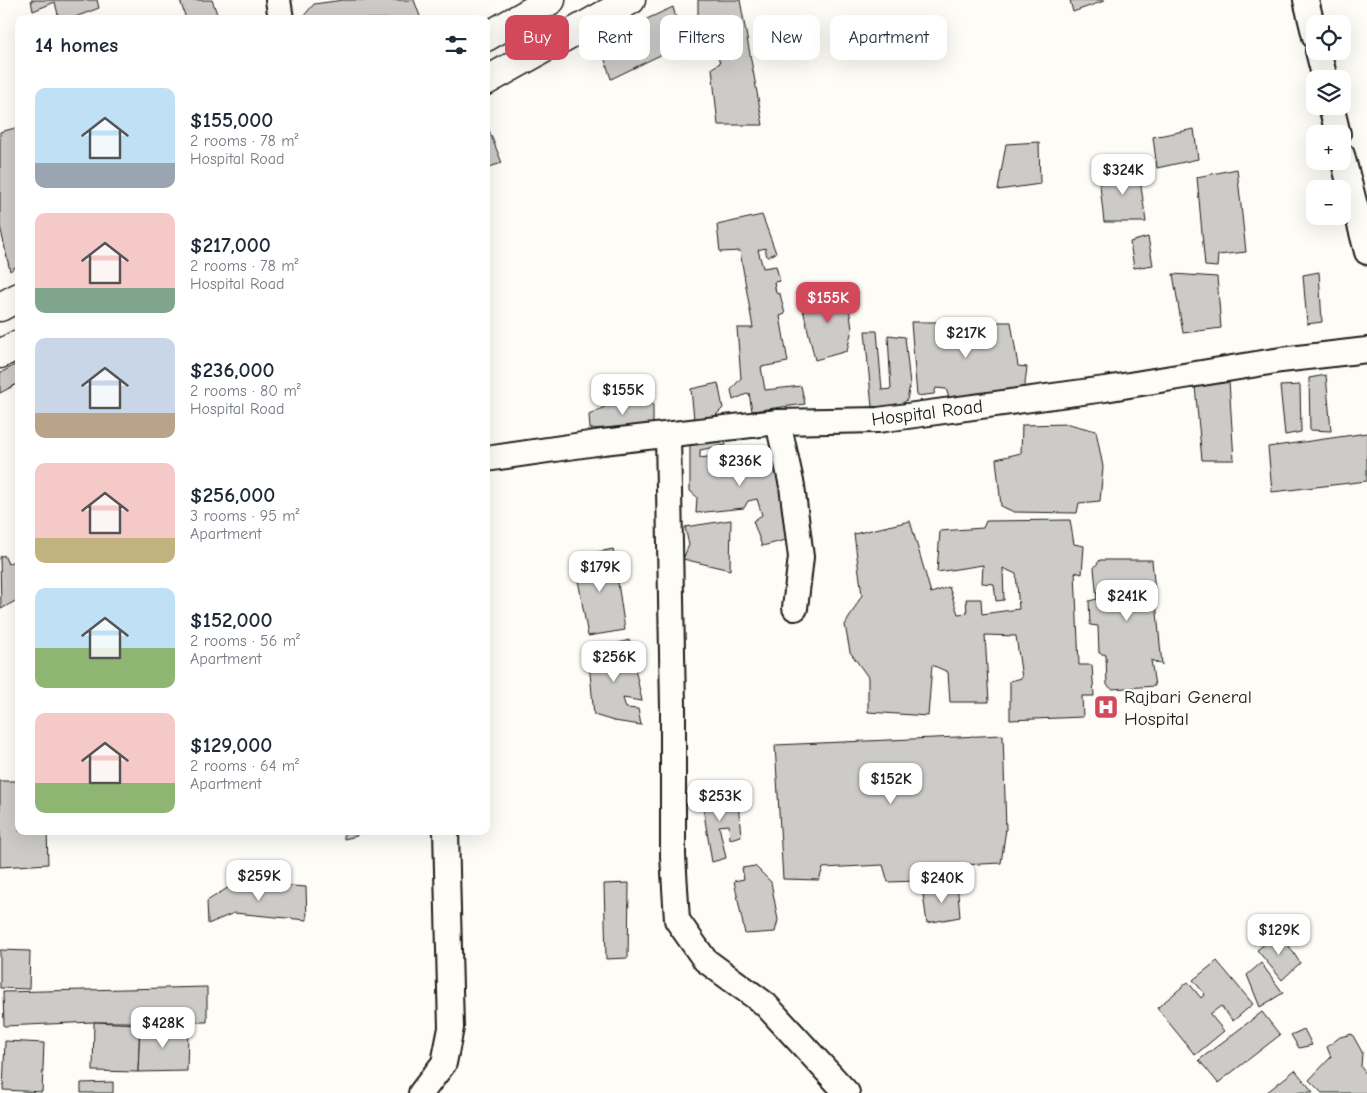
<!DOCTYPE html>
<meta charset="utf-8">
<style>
body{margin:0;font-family:"Comic Neue",sans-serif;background:#f6f6f7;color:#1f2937;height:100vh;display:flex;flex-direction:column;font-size:19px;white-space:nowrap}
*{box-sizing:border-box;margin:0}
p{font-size:16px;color:#747a83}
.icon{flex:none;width:28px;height:28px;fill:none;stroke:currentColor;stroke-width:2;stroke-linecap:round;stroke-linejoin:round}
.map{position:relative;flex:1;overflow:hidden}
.sheet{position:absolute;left:15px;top:15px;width:475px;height:820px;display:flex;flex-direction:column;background:#fff;border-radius:10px;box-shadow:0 5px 20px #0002}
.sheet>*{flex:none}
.banner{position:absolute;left:505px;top:15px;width:475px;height:45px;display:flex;gap:10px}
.tools{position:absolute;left:1306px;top:15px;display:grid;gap:10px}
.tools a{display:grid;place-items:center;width:45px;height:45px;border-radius:10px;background:#fff;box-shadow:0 5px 20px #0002;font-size:25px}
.price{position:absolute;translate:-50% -42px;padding:0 11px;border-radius:10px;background:#fff;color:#222;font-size:16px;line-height:32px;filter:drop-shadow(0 1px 2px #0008)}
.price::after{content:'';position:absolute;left:50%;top:30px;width:15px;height:11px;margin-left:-8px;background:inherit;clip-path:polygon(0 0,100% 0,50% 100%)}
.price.selected{background:#d1495b;color:#fff}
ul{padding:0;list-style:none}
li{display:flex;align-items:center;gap:15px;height:125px;padding:0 20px}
li span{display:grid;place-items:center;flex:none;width:140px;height:100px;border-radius:10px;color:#555}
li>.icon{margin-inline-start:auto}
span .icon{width:60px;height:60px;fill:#fffc;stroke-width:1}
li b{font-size:21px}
h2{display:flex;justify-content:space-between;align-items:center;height:60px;padding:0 20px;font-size:21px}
.chip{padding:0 18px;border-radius:10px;background:#fff;box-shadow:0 5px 20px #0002;font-size:18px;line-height:45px}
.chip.selected{background:#d1495b;color:#fff}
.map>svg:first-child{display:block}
.building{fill:#cccbc8;stroke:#1c1c1c}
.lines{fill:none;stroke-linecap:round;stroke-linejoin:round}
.minor-casing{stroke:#1c1c1c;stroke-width:28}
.primary-casing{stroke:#1c1c1c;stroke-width:31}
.minor{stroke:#fdfcf7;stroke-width:24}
.primary{stroke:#fdfcf7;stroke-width:28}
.labels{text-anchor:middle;stroke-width:4.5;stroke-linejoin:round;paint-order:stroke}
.street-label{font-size:19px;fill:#1c1c1c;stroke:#fdfcf7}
.poi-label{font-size:19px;fill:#1c1c1c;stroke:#fdfcf7;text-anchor:start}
</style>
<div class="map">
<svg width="1367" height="1093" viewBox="0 0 1367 1093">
<rect width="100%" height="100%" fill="#fdfcf7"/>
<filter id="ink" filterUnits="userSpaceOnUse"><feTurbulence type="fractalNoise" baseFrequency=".02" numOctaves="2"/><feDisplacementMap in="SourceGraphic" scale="10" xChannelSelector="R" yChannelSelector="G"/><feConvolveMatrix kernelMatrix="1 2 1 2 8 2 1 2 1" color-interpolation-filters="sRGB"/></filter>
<g filter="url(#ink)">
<g class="building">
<polygon points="31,0 97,0 99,8 70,19 59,19 55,2 33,11"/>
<polygon points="180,0 212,0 219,19 186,19"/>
<polygon points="343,0 414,0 421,19 301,19 314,4"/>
<polygon points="698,0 740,0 763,125 718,125 712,68 720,63 714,46 698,39"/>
<polygon points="1070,0 1104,0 1104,1 1073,12"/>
<polygon points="673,7 683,44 611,79 599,41"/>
<polygon points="486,123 502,163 486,168"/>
<polygon points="19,127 19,264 10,271 0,226 0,132"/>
<polygon points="1194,129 1198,159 1157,168 1153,137"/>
<polygon points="1039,142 1040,184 998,190 1006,144"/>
<polygon points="1138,165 1146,222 1104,222 1099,176"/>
<polygon points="1237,169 1246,252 1218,255 1217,267 1205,266 1197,177"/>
<polygon points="762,215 776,253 767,257 765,248 758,250 763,268 776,266 780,281 774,282 776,293 780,294 785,314 780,316 788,362 761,367 765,390 801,386 805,404 752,411 749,393 733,400 731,390 741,378 737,328 753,328 740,251 720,252 717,225"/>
<polygon points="1148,237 1153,265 1134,268 1130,242"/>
<polygon points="1319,272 1322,322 1307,324 1303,275"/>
<polygon points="1173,274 1217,277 1221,328 1183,333"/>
<polygon points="847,293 852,329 847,351 815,360 800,297"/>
<polygon points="911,322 1011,322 1018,366 1027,367 1024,392 950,400 946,389 936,388 934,394 917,396"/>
<polygon points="865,331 877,331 882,390 891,389 888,335 905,337 910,385 907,400 897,407 872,407"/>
<polygon points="19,363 19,383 0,393 0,373"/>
<polygon points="1326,375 1331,431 1310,430 1309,378"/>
<polygon points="1229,381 1234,460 1202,460 1195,386"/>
<polygon points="718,383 723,408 714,417 694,419 691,389"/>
<polygon points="1300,385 1301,432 1285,435 1280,386"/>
<polygon points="653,403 653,425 590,429 589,415 606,406"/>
<polygon points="1069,424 1096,431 1103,467 1100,501 1079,503 1077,513 1014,512 1001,506 996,459 1021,453 1022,425"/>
<polygon points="1367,433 1367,481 1272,492 1268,447"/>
<polygon points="725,437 726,445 700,450 700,458 772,448 790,539 762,546 753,521 762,515 757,499 748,501 744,508 696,513 697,497 690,491 690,444"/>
<polygon points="731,520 730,570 683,559 689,545 685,527"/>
<polygon points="1070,520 1074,544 1084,546 1082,574 1075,572 1079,665 1092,665 1094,696 1082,696 1083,717 1010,720 1010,681 1022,678 1016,636 985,635 989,702 950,702 948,672 932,665 928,716 868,712 868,677 850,652 845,625 862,595 854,534 910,521 931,593 949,587 958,614 967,613 966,599 981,599 982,614 1019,609 1016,574 1003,568 1004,600 996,601 994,584 982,583 983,565 937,572 940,531 983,528 986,521"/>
<polygon points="613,549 625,630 588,636 574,557"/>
<polygon points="4,555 8,564 19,558 19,599 1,609 0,557"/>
<polygon points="1100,560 1152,560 1162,665 1151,660 1155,686 1112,689 1107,685 1106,655 1099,653 1098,626 1090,625 1089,601 1097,599 1094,568"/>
<polygon points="629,640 642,701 623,698 626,708 638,709 641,725 614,721 594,715 588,652"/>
<polygon points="1003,735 1006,829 1001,863 922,867 919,881 888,882 883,865 823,868 819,880 783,879 775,745"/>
<polygon points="0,781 19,781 19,831 47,831 48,864 0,867"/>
<polygon points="722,792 725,803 738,803 741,836 730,839 729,825 719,826 726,858 712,862 701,796"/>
<polygon points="344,831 356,831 357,836 344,839"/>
<polygon points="755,866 771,882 778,920 775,932 745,934 734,881 744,879 742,868"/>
<polygon points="237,882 306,887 307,920 234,913 208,924 207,901"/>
<polygon points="957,882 960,917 927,923 923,894"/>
<polygon points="629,883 628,958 606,959 604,884"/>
<polygon points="1280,932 1300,963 1282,980 1257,950"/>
<polygon points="0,950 30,951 29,989 0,988"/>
<polygon points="1217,961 1253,1004 1233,1021 1221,1006 1210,1014 1224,1031 1195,1055 1157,1008 1188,982 1201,998 1205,994 1193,980"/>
<polygon points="1261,963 1283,993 1260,1007 1247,975"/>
<polygon points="207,987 207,1022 94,1022 4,1026 3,992"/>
<polygon points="1262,1012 1280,1035 1218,1083 1199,1060"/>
<polygon points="94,1022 140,1024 138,1072 93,1071"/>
<polygon points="140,1024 188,1030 187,1071 138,1072"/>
<polygon points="1304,1029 1312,1045 1299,1048 1291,1035"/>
<polygon points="1352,1034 1362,1052 1361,1067 1367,1075 1367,1093 1322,1093 1309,1080 1331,1057 1327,1047 1340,1037"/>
<polygon points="5,1041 44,1043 42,1092 3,1090"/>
<polygon points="1295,1070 1313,1092 1266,1093"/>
<polygon points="113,1082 113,1093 81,1093 81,1083"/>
</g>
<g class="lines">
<defs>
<g id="minor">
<polyline points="278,0 281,19"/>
<polyline points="1306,0 1315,37"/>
<polyline points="1318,51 1325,79"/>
<polyline points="1331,106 1338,134"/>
<polyline points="1342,155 1367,252"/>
<polyline points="778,422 792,486 801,557 795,608"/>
<polyline points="668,435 673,707 673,856 677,920 705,960 765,1004 847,1093"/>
<polyline points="486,459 603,442 778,422 878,420 1105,389 1281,360 1367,350"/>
<polyline points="421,1093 444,1063 451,1028 446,831"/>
</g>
<g id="primary">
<polyline points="486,37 551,0"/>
<polyline points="486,81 631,0"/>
<polyline points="0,307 19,297"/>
<polyline points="0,354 19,344"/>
</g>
</defs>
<use href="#minor" class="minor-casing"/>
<use href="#primary" class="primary-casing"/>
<use href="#minor" class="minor"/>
<use href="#primary" class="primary"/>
</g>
</g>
<defs>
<symbol id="hospital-square" viewBox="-11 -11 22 22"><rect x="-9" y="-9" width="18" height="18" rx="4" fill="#d1495b" stroke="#fdfcf7"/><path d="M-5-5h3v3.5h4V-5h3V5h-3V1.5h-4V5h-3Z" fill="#fff"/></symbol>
</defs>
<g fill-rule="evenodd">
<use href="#hospital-square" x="1092" y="693" width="28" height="28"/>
</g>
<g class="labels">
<g class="street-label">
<text transform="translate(927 412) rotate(-7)" y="7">Hospital Road</text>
</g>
<g class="poi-label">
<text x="1124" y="703">Rajbari General<tspan x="1124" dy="22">Hospital</tspan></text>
</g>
</g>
</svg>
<div class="tools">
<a><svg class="icon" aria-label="locate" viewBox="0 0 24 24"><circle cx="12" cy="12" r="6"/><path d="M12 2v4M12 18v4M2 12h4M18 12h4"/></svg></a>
<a><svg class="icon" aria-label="layers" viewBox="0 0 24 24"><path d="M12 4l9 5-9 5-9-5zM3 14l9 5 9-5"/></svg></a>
<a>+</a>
<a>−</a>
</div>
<b class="price" style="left:1123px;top:196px">$324K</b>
<b class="price selected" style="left:828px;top:324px">$155K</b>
<b class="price" style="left:966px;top:359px">$217K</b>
<b class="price" style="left:623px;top:416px">$155K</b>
<b class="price" style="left:740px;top:487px">$236K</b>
<b class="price" style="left:600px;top:593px">$179K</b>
<b class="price" style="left:1127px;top:622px">$241K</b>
<b class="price" style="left:614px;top:683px">$256K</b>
<b class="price" style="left:891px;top:805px">$152K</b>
<b class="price" style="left:720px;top:822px">$253K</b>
<b class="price" style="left:259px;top:902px">$259K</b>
<b class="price" style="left:942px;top:904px">$240K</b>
<b class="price" style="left:1279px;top:956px">$129K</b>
<b class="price" style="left:163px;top:1049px">$428K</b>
<div class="banner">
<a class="chip selected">Buy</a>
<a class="chip">Rent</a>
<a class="chip">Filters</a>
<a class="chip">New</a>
<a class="chip">Apartment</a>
</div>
<section class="sheet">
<h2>14 homes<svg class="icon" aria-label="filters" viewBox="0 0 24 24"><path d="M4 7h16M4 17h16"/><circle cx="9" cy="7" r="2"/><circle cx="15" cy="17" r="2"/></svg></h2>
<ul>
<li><span style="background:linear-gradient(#bfe0f5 75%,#9aa5b1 0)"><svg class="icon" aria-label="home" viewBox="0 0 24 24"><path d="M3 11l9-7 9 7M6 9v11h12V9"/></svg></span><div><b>$155,000</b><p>2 rooms · 78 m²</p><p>Hospital Road</p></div></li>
<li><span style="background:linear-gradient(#f6c9c9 75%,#7fa58c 0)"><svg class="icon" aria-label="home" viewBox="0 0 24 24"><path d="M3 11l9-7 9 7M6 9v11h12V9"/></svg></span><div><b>$217,000</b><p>2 rooms · 78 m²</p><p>Hospital Road</p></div></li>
<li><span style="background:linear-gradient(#c9d6e8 75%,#b9a48a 0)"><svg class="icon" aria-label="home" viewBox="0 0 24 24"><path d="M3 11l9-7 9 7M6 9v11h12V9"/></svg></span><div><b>$236,000</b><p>2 rooms · 80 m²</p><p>Hospital Road</p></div></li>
<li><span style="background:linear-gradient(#f6c9c9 75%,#c2b280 0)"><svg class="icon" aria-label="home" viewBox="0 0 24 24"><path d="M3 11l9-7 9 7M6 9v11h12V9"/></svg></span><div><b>$256,000</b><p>3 rooms · 95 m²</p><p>Apartment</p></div></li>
<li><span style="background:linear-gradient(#bfe0f5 60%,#8fb573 0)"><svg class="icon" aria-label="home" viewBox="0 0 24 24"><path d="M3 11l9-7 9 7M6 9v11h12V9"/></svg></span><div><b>$152,000</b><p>2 rooms · 56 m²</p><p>Apartment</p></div></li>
<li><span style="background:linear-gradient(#f6c9c9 70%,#8fb573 0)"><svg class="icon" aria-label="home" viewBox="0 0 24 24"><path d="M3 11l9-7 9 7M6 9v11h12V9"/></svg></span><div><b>$129,000</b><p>2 rooms · 64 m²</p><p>Apartment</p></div></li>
</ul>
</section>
</div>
